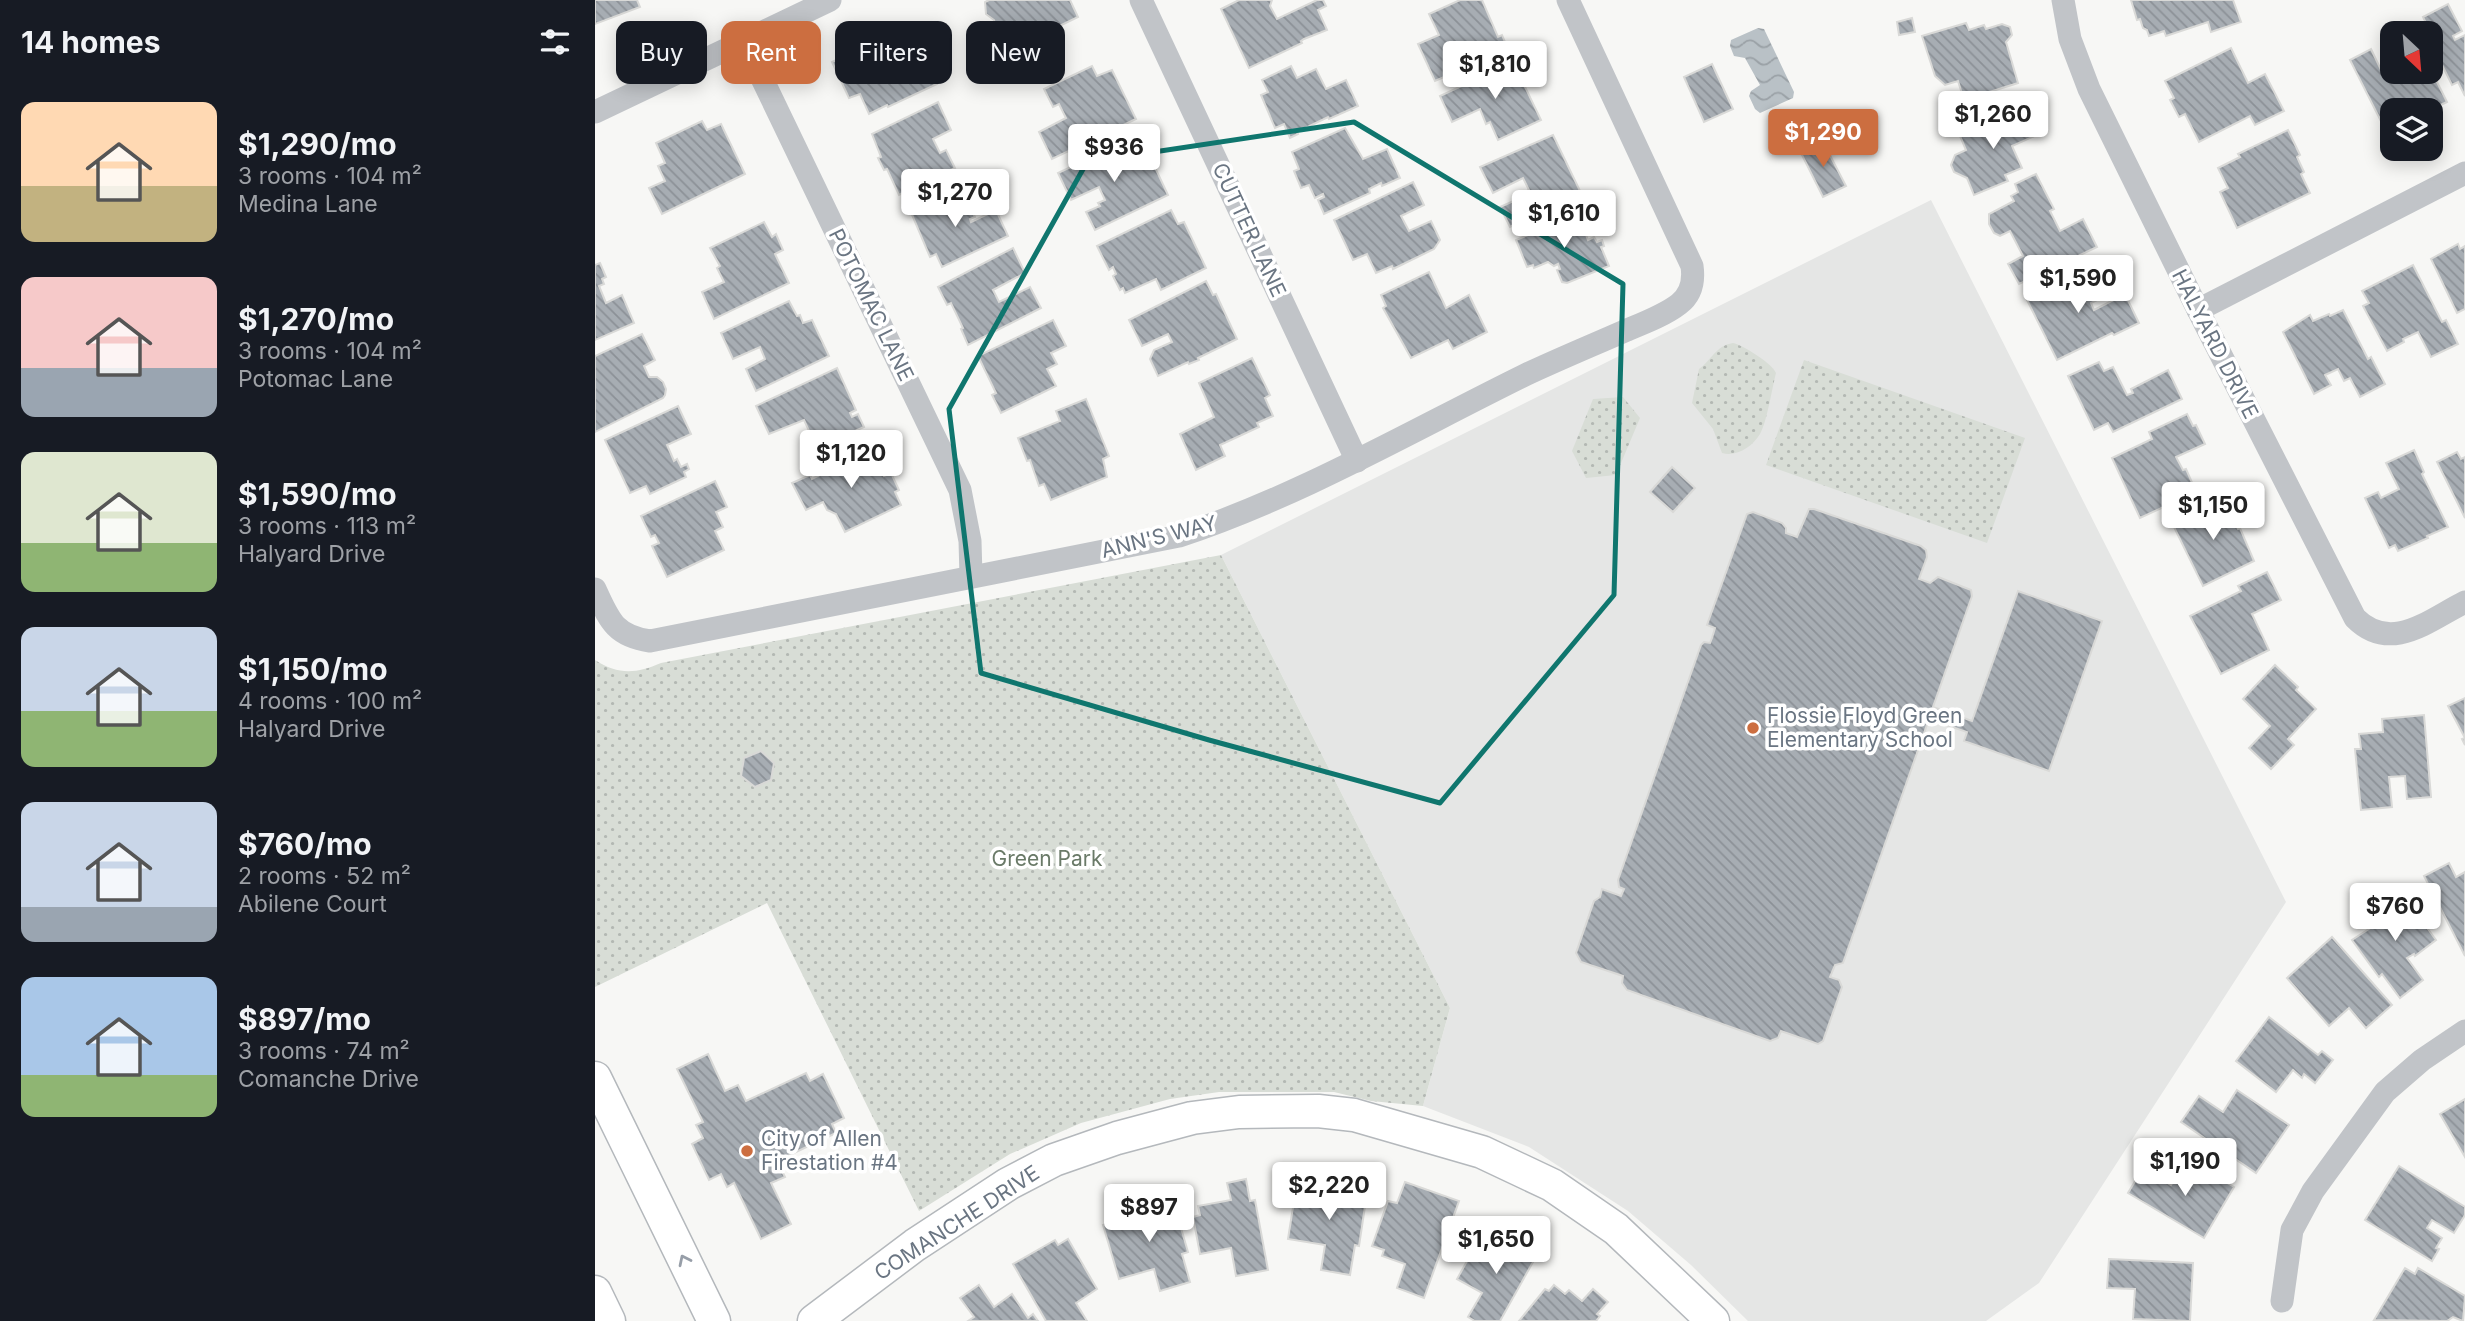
<!DOCTYPE html>
<meta charset="utf-8">
<style>
body{margin:0;font-family:Inter,sans-serif;background:#242831;color:#f1f3f6;height:100vh;display:flex;flex-direction:column;font-size:26px;white-space:nowrap}
*{box-sizing:border-box;margin:0}
p{font-size:23px;color:#9ea1a6}
.icon{flex:none;width:38px;height:38px;fill:none;stroke:currentColor;stroke-width:2;stroke-linecap:round;stroke-linejoin:round}
.map{position:relative;flex:1;overflow:hidden}
.panel{display:flex;flex-direction:column;background:#171b24;width:595px}
.panel>*{flex:none}
.hud{position:absolute;left:21px;top:21px;width:665px;height:63px;display:flex;gap:14px}
.needle{width:46px;rotate:154deg}
.controls{position:absolute;left:1785px;top:21px;display:grid;gap:14px}
.controls a{display:grid;place-items:center;width:63px;height:63px;border-radius:14px;background:#171b24;box-shadow:0 4px 18px #0003;font-size:35px}
.price{position:absolute;translate:-50% -60px;padding:0 16px;border-radius:7px;background:#fff;color:#222;font-size:23px;line-height:46px;filter:drop-shadow(0 2px 4px #0008)}
.price::after{content:'';position:absolute;left:50%;top:42px;width:21px;height:16px;margin-left:-10px;background:inherit;clip-path:polygon(0 0,100% 0,50% 100%)}
.price.selected{background:#cc6e40;color:#fff}
ul{padding:0;list-style:none}
li{display:flex;align-items:center;gap:21px;height:175px;padding:0 21px}
li span{display:grid;place-items:center;flex:none;width:196px;height:140px;border-radius:14px;color:#555}
li>.icon{margin-inline-start:auto}
span .icon{width:84px;height:84px;fill:#fffc;stroke-width:1}
li b{font-size:30px}
h2{display:flex;justify-content:space-between;align-items:center;height:84px;padding:0 21px;font-size:30px}
.chip{padding:0 24px;border-radius:14px;background:#171b24;box-shadow:0 4px 18px #0003;font-size:24px;line-height:63px}
.chip.selected{background:#cc6e40;color:#fff}
main{display:flex;flex:1;min-height:0}
.map>svg:first-child{display:block}
.built{fill:#e5e6e5}
.green{fill:url(#green-dots)}
.water{fill:url(#water-waves)}
.building{fill:url(#building-back-hatch);stroke:#d9d9d7;stroke-width:2}
.lines{fill:none;stroke-linecap:round;stroke-linejoin:round}
.secondary-casing{stroke:#b4b8bc;stroke-width:35}
.street{stroke:#c1c4c8;stroke-width:23}
.secondary{stroke:#fff;stroke-width:32}
.oneway{stroke:#979ea8}
.marked{fill:none;stroke:#0f766e;stroke-width:5;stroke-linejoin:round}
.poi-dot{fill:#cc6e40;stroke:#fff;stroke-width:2.5}
.labels{text-anchor:middle;stroke-width:7;stroke-linejoin:round;paint-order:stroke}
.street-label{font-size:21px;fill:#6a7582;stroke:#fff}
.poi-label{font-size:21px;fill:#6a7582;stroke:#fff;text-anchor:start}
.park-label{font-size:21px;fill:#6a7a68;stroke:#fff}
</style>
<main>
<section class="panel">
<h2>14 homes<svg class="icon" aria-label="filters" viewBox="0 0 24 24"><path d="M4 7h16M4 17h16"/><circle cx="9" cy="7" r="2"/><circle cx="15" cy="17" r="2"/></svg></h2>
<ul>
<li><span style="background:linear-gradient(#ffd9b3 60%,#c2b280 0)"><svg class="icon" aria-label="home" viewBox="0 0 24 24"><path d="M3 11l9-7 9 7M6 9v11h12V9"/></svg></span><div><b>$1,290/mo</b><p>3 rooms · 104 m²</p><p>Medina Lane</p></div></li>
<li><span style="background:linear-gradient(#f6c9c9 65%,#9aa5b1 0)"><svg class="icon" aria-label="home" viewBox="0 0 24 24"><path d="M3 11l9-7 9 7M6 9v11h12V9"/></svg></span><div><b>$1,270/mo</b><p>3 rooms · 104 m²</p><p>Potomac Lane</p></div></li>
<li><span style="background:linear-gradient(#dfe7d0 65%,#8fb573 0)"><svg class="icon" aria-label="home" viewBox="0 0 24 24"><path d="M3 11l9-7 9 7M6 9v11h12V9"/></svg></span><div><b>$1,590/mo</b><p>3 rooms · 113 m²</p><p>Halyard Drive</p></div></li>
<li><span style="background:linear-gradient(#c9d6e8 60%,#8fb573 0)"><svg class="icon" aria-label="home" viewBox="0 0 24 24"><path d="M3 11l9-7 9 7M6 9v11h12V9"/></svg></span><div><b>$1,150/mo</b><p>4 rooms · 100 m²</p><p>Halyard Drive</p></div></li>
<li><span style="background:linear-gradient(#c9d6e8 75%,#9aa5b1 0)"><svg class="icon" aria-label="home" viewBox="0 0 24 24"><path d="M3 11l9-7 9 7M6 9v11h12V9"/></svg></span><div><b>$760/mo</b><p>2 rooms · 52 m²</p><p>Abilene Court</p></div></li>
<li><span style="background:linear-gradient(#a9c7e8 70%,#8fb573 0)"><svg class="icon" aria-label="home" viewBox="0 0 24 24"><path d="M3 11l9-7 9 7M6 9v11h12V9"/></svg></span><div><b>$897/mo</b><p>3 rooms · 74 m²</p><p>Comanche Drive</p></div></li>
</ul>
</section>
<div class="map">
<svg width="1870" height="1321" viewBox="0 0 1870 1321">
<defs>
<pattern id="green-dots" width="8" height="8" patternUnits="userSpaceOnUse" patternTransform="scale(1.75)"><rect width="8" height="8" fill="#d8ddd6"/><path d="M2 2h.1M6 6h.1" fill="none" stroke="#b3b8b3" stroke-width="1.8" stroke-linecap="round"/></pattern>
<pattern id="water-waves" width="16" height="10" patternUnits="userSpaceOnUse" patternTransform="scale(1.75)"><rect width="16" height="10" fill="#b9c1c6"/><path d="M0 5q4-4 8 0t8 0" fill="none" stroke="#9aa1a6"/></pattern>
<pattern id="building-back-hatch" width="6" height="6" patternUnits="userSpaceOnUse" patternTransform="scale(1.75)"><rect width="6" height="6" fill="#a7adb3"/><path d="M-1 5l2 2M0 0l6 6M5-1l2 2" fill="none" stroke="#8c9197"/></pattern>
</defs>
<rect width="100%" height="100%" fill="#f7f7f5"/>
<polygon class="built" points="1336,200 1691,902 1444,1283 1391,1321 1153,1321 1096,1265 1033,1211 934,1147 828,1106 855,1008 626,555"/>
<g class="green">
<path d="M1138 343C1148 345 1178 364 1181 373 1177 388 1172 422 1165 434 1157 447 1142 457 1127 453L1118 429 1097 403 1104 369C1117 360 1120 346 1138 343Z"/>
<polygon points="1209,360 1430,438 1392,543 1171,465"/>
<polygon points="1028,397 1045,418 1021,475 991,478 977,451 998,399"/>
<path d="M626 555 855 1008 828 1106 776 1101 739 1092H624L575 1099 486 1123 415 1154 324 1211 172 903 0 987V660C23 675 41 674 66 663Z"/>
</g>
<polygon class="water" points="1163,28 1169,29 1199,92 1198,98 1165,113 1160,109 1154,96 1156,91 1165,85 1150,58 1139,56 1135,46 1136,40"/>
<g class="building">
<polygon points="0,0 42,0 45,7 0,24"/>
<polygon points="394,0 475,0 483,17 448,34 445,29 434,34 437,39 408,53 397,28 401,26 399,20 391,14 390,2"/>
<polygon points="644,0 677,0 675,6 682,19 722,0 728,0 731,6 723,10 732,30 709,39 706,41 707,43 654,68 626,9"/>
<polygon points="865,0 887,0 903,37 907,35 913,49 840,81 823,44 844,35 834,14"/>
<polygon points="1536,0 1638,0 1646,22 1616,32 1613,22 1571,36 1569,31 1554,36 1552,30 1548,28 1545,19 1542,20"/>
<polygon points="1853,4 1867,31 1858,36 1860,40 1870,35 1870,96 1863,82 1857,85 1836,43 1840,41 1828,17"/>
<polygon points="1317,18 1320,32 1304,35 1302,22"/>
<polygon points="1371,23 1374,30 1389,25 1391,29 1407,24 1415,27 1417,35 1411,42 1423,83 1369,100 1363,81 1350,85 1340,76 1327,36"/>
<polygon points="309,28 319,48 308,53 314,67 330,59 342,84 293,107 292,105 274,114 265,94 254,98 237,62"/>
<polygon points="1797,38 1797,61 1788,43"/>
<polygon points="1636,48 1653,83 1670,74 1689,111 1660,125 1655,116 1604,142 1590,114 1584,117 1575,100 1579,98 1570,81"/>
<polygon points="1776,49 1787,72 1790,70 1795,81 1805,77 1803,72 1836,72 1836,70 1852,102 1837,109 1839,113 1836,115 1836,110 1797,110 1797,136 1794,137 1755,60"/>
<polygon points="918,62 946,120 903,140 895,122 891,124 885,109 857,122 845,96"/>
<polygon points="1117,64 1138,109 1109,122 1089,77"/>
<polygon points="497,66 502,76 517,70 541,119 457,159 444,132 471,118 464,104 458,107 449,89"/>
<polygon points="696,66 702,78 721,69 731,89 751,80 763,106 734,119 733,117 702,132 703,134 695,138 689,124 680,128 666,95 673,92 667,80"/>
<polygon points="343,102 356,130 338,139 345,153 351,150 360,168 304,195 292,169 289,170 283,158 286,157 277,134"/>
<polygon points="1433,108 1444,134 1417,146 1427,168 1410,175 1413,181 1379,195 1372,178 1359,172 1356,165 1360,155 1371,150 1365,136"/>
<polygon points="107,121 112,130 126,124 150,174 67,214 54,188 70,181 63,166 70,163 61,143"/>
<polygon points="750,128 768,159 792,149 805,178 787,186 786,183 774,189 775,193 729,214 723,200 729,197 728,194 720,198 714,185 706,188 699,171 704,169 697,152"/>
<polygon points="1693,130 1705,155 1702,157 1709,172 1706,174 1715,193 1642,228 1625,192 1633,188 1623,168 1645,157 1643,154"/>
<polygon points="958,135 986,193 915,227 905,207 921,200 919,197 934,190 928,178 898,193 885,167"/>
<polygon points="1227,140 1251,186 1228,197 1205,151"/>
<polygon points="533,143 546,169 558,163 573,195 500,230 491,212 505,206 503,203 510,200 504,187 476,200 463,173 514,149 515,152"/>
<polygon points="1441,174 1459,209 1455,211 1465,231 1488,219 1502,247 1424,284 1413,264 1428,256 1415,231 1405,236 1399,233 1394,224 1394,214 1419,201 1416,196 1423,192 1420,184"/>
<polygon points="818,182 829,205 806,216 814,231 836,221 845,240 839,249 798,269 797,266 781,273 772,254 758,260 739,220"/>
<polygon points="354,192 362,208 373,202 380,217 375,219 376,222 401,210 413,236 347,267 341,254 335,257 315,210"/>
<polygon points="576,210 583,224 589,222 611,268 566,290 561,279 530,293 528,288 525,290 518,276 521,274 518,267 514,270 502,246"/>
<polygon points="983,214 993,240 999,237 1002,242 1007,240 1009,246 1006,247 1014,266 972,283 967,282 962,270 965,269 963,264 959,266 953,262 939,268 938,265 932,267 921,240"/>
<polygon points="169,222 177,237 181,234 188,250 180,254 194,283 119,319 107,292 129,282 122,268 125,266 115,248"/>
<polygon points="1863,244 1865,249 1870,246 1870,309 1862,313 1836,259"/>
<polygon points="418,248 430,273 398,290 404,302 435,287 446,308 373,345 366,329 368,328 356,303 352,305 343,287"/>
<polygon points="5,263 11,277 7,279 9,284 4,286 11,303 27,295 39,323 0,340 0,265"/>
<polygon points="1818,265 1847,322 1851,320 1863,344 1836,357 1823,332 1808,339 1809,342 1792,351 1768,306 1774,303 1767,291"/>
<polygon points="1489,269 1504,299 1496,303 1499,310 1530,294 1544,323 1519,335 1517,333 1462,360 1431,298"/>
<polygon points="834,272 851,308 874,295 892,332 858,349 853,340 816,358 788,308 791,306 786,295"/>
<polygon points="611,281 618,295 621,294 642,339 603,358 604,360 594,364 593,362 563,376 555,359 559,350 577,342 573,334 547,346 534,320"/>
<polygon points="194,301 202,316 205,315 208,323 217,320 234,356 161,391 151,369 170,359 165,347 138,359 126,333"/>
<polygon points="1748,310 1773,359 1776,357 1790,384 1765,397 1755,378 1749,381 1743,369 1730,375 1736,385 1719,394 1688,332 1715,315 1718,321 1734,314 1735,316"/>
<polygon points="458,320 471,346 456,353 462,364 452,369 461,386 406,413 397,395 401,393 383,356"/>
<polygon points="47,334 60,360 49,366 54,377 62,377 68,382 71,389 70,395 68,398 0,432 0,356"/>
<polygon points="657,358 675,395 670,398 678,416 662,423 664,427 625,445 630,456 601,470 585,434 619,417 604,383"/>
<polygon points="1504,362 1509,371 1518,367 1532,395 1538,393 1536,389 1573,370 1587,399 1518,432 1513,423 1499,430 1473,376"/>
<polygon points="242,368 261,410 255,413 257,417 263,414 269,427 222,448 209,420 174,434 161,406"/>
<polygon points="491,399 514,456 508,459 512,477 456,500 449,484 444,486 435,460 432,461 423,438 465,421 461,411"/>
<polygon points="83,406 96,434 72,445 79,461 82,459 86,467 92,464 94,469 89,472 91,477 55,494 51,486 35,493 10,440"/>
<polygon points="1592,414 1598,426 1601,425 1610,444 1581,457 1588,470 1591,469 1599,487 1585,494 1588,498 1545,518 1517,458 1557,439 1554,432"/>
<polygon points="275,448 289,476 296,473 304,490 300,492 306,505 250,532 241,514 232,510 228,502 211,510 197,483 215,475 217,479 229,473 228,470"/>
<polygon points="1819,450 1829,472 1827,474 1853,527 1832,536 1833,538 1803,551 1800,545 1794,548 1770,498 1783,492 1786,498 1804,489 1791,463"/>
<polygon points="1862,452 1866,459 1870,457 1870,518 1842,462"/>
<polygon points="1077,467 1100,488 1078,512 1055,492"/>
<polygon points="120,481 132,507 121,512 128,527 120,531 129,550 72,577 57,546 64,543 60,535 56,537 46,516"/>
<polygon points="1628,499 1643,529 1645,528 1659,561 1608,586 1577,523"/>
<polygon points="1214,509 1219,509 1326,546 1331,550 1332,557 1324,579 1335,583 1343,577 1376,590 1377,596 1338,707 1377,721 1423,591 1507,621 1454,771 1369,741 1372,732 1334,719 1248,963 1240,965 1235,977 1244,980 1247,987 1228,1041 1223,1044 1186,1031 1183,1038 1175,1041 1032,990 1027,983 1028,976 986,962 981,953 999,901 1005,897 1007,889 1026,896 1029,889 1024,887 1023,880 1106,645 1109,642 1115,643 1117,638 1120,628 1112,625 1152,514 1158,512 1187,523 1191,528 1191,533 1202,537"/>
<polygon points="1672,572 1686,600 1657,614 1674,650 1626,674 1595,616 1646,591 1643,586"/>
<polygon points="1680,665 1703,687 1701,690 1721,709 1693,739 1699,745 1676,769 1654,748 1675,726 1648,699"/>
<polygon points="1870,698 1870,745 1867,739 1870,738 1853,706"/>
<polygon points="1829,715 1836,797 1812,799 1810,776 1794,777 1797,807 1766,810 1760,749 1766,749 1764,734 1788,732 1787,719"/>
<polygon points="166,751 179,763 176,780 160,787 146,776 149,758"/>
<polygon points="1854,863 1861,877 1870,872 1870,956 1829,876"/>
<polygon points="1791,895 1799,906 1810,898 1841,940 1820,956 1819,954 1812,958 1828,980 1805,998 1787,974 1784,977 1757,940 1783,923 1772,908"/>
<polygon points="1737,937 1797,1005 1771,1028 1754,1008 1734,1026 1692,978"/>
<polygon points="1674,1017 1723,1055 1727,1051 1738,1060 1720,1083 1709,1074 1707,1078 1698,1070 1681,1092 1641,1061"/>
<polygon points="113,1054 130,1091 143,1085 151,1101 211,1073 215,1081 228,1074 249,1118 237,1124 241,1133 182,1161 190,1177 176,1183 196,1224 166,1239 139,1183 132,1187 126,1174 114,1180 97,1144 108,1138 101,1125 108,1122 82,1069"/>
<polygon points="1642,1090 1694,1125 1661,1173 1586,1122 1604,1096 1628,1112"/>
<polygon points="1870,1099 1870,1157 1845,1114"/>
<polygon points="1600,1164 1639,1187 1609,1238 1533,1193 1548,1168 1576,1185 1581,1176 1589,1181"/>
<polygon points="1804,1166 1870,1207 1870,1215 1859,1233 1837,1220 1832,1228 1847,1238 1841,1248 1844,1249 1837,1261 1770,1220"/>
<polygon points="718,1177 744,1181 742,1191 752,1192 752,1190 772,1193 764,1246 760,1245 755,1275 726,1270 730,1245 693,1239 701,1188 716,1190"/>
<polygon points="651,1179 655,1201 660,1200 673,1270 641,1276 636,1248 605,1254 598,1217 605,1215 603,1206 636,1200 632,1183"/>
<polygon points="810,1182 864,1201 829,1298 802,1288 810,1264 787,1256 789,1250 777,1246 793,1201 802,1203"/>
<polygon points="544,1202 548,1214 579,1204 593,1252 587,1254 595,1282 565,1291 559,1269 524,1279 508,1225 523,1221 520,1209"/>
<polygon points="916,1237 943,1253 905,1321 880,1321 873,1317 887,1293 862,1279 885,1238 898,1246 913,1241"/>
<polygon points="473,1239 502,1289 481,1303 492,1321 451,1321 418,1264 460,1240 463,1245"/>
<polygon points="1514,1259 1598,1263 1595,1321 1538,1319 1540,1289 1512,1288"/>
<polygon points="1810,1268 1820,1274 1823,1268 1870,1296 1868,1321 1858,1317 1852,1321 1779,1320"/>
<polygon points="384,1285 399,1307 417,1294 433,1318 438,1314 443,1321 373,1321 379,1317 365,1298"/>
<polygon points="959,1285 970,1294 974,1290 987,1301 998,1289 1013,1302 1002,1314 1005,1316 1001,1321 924,1321 950,1289 954,1291"/>
</g>
<g class="lines">
<defs>
<g id="secondary">
<polyline points="0,1078 119,1321"/>
<polyline points="0,1292 14,1321"/>
<polyline points="219,1321 320,1245 413,1184 459,1160 522,1138 597,1118 644,1112 723,1111 759,1115 887,1152 957,1185 1021,1229 1118,1321"/>
</g>
</defs>
<use href="#secondary" class="secondary-casing"/>
<g class="street">
<polyline points="546,0 762,461"/>
<path d="M1468 0 1475 39 1494 89 1603 310 1760 618C1796 654 1834 620 1870 602"/>
<polyline points="149,41 365,490 375,541 376,576"/>
<polyline points="0,112 235,0"/>
<polyline points="1603,310 1870,173"/>
<path d="M0 589C14 619 19 636 55 641L584 536C705 496 816 431 930 375 964 359 998 345 1032 330 1049 323 1070 315 1084 304 1097 294 1099 280 1097 266L973 0"/>
<polyline points="1687,1301 1697,1230 1718,1191 1790,1092 1827,1060 1870,1031"/>
</g>
<use href="#secondary" class="secondary"/>
</g>
<defs><path id="oneway-chevron" d="M-2-3.5L2.5 0L-2 3.5" fill="none" stroke-width="1.6" stroke-linecap="round" stroke-linejoin="round" transform="scale(1.75)"/></defs>
<use class="oneway" href="#oneway-chevron" transform="translate(89 1260) rotate(-116)"/>
<path class="marked" d="M759 122 1028 284 1019 595 845 803 614 740 386 673 354 409 492 162Z"/>
<g class="poi-dot">
<circle cx="1158" cy="728" r="7"/>
<circle cx="152" cy="1151" r="7"/>
</g>
<g class="labels">
<g class="street-label">
<text transform="translate(654 230) rotate(65)" y="7">CUTTER LANE</text>
<text transform="translate(276 305) rotate(64)" y="7">POTOMAC LANE</text>
<text transform="translate(1620 344) rotate(63)" y="7">HALYARD DRIVE</text>
<text transform="translate(564 537) rotate(-14)" y="7">ANN'S WAY</text>
<text transform="translate(362 1223) rotate(-33)" y="7">COMANCHE DRIVE</text>
</g>
<g class="poi-label">
<text x="1172" y="723">Flossie Floyd Green<tspan x="1172" dy="24">Elementary School</tspan></text>
<text x="166" y="1146">City of Allen<tspan x="166" dy="24">Firestation #4</tspan></text>
</g>
<g class="park-label">
<text x="452" y="866">Green Park</text>
</g>
</g>
</svg>
<div class="controls">
<a><svg class="needle" viewBox="-14 -14 28 28"><path d="M0-13l5 13h-10z" fill="#e53935"/><path d="M0 13l5-13h-10z" fill="#9ea1a6"/></svg></a>
<a><svg class="icon" aria-label="layers" viewBox="0 0 24 24"><path d="M12 4l9 5-9 5-9-5zM3 14l9 5 9-5"/></svg></a>
</div>
<b class="price" style="left:900px;top:101px">$1,810</b>
<b class="price" style="left:1398px;top:151px">$1,260</b>
<b class="price selected" style="left:1228px;top:169px">$1,290</b>
<b class="price" style="left:519px;top:184px">$936</b>
<b class="price" style="left:360px;top:229px">$1,270</b>
<b class="price" style="left:969px;top:250px">$1,610</b>
<b class="price" style="left:1483px;top:315px">$1,590</b>
<b class="price" style="left:256px;top:490px">$1,120</b>
<b class="price" style="left:1618px;top:542px">$1,150</b>
<b class="price" style="left:1800px;top:943px">$760</b>
<b class="price" style="left:1590px;top:1198px">$1,190</b>
<b class="price" style="left:734px;top:1222px">$2,220</b>
<b class="price" style="left:554px;top:1244px">$897</b>
<b class="price" style="left:901px;top:1276px">$1,650</b>
<div class="hud">
<a class="chip">Buy</a>
<a class="chip selected">Rent</a>
<a class="chip">Filters</a>
<a class="chip">New</a>
</div>
</div>
</main>
